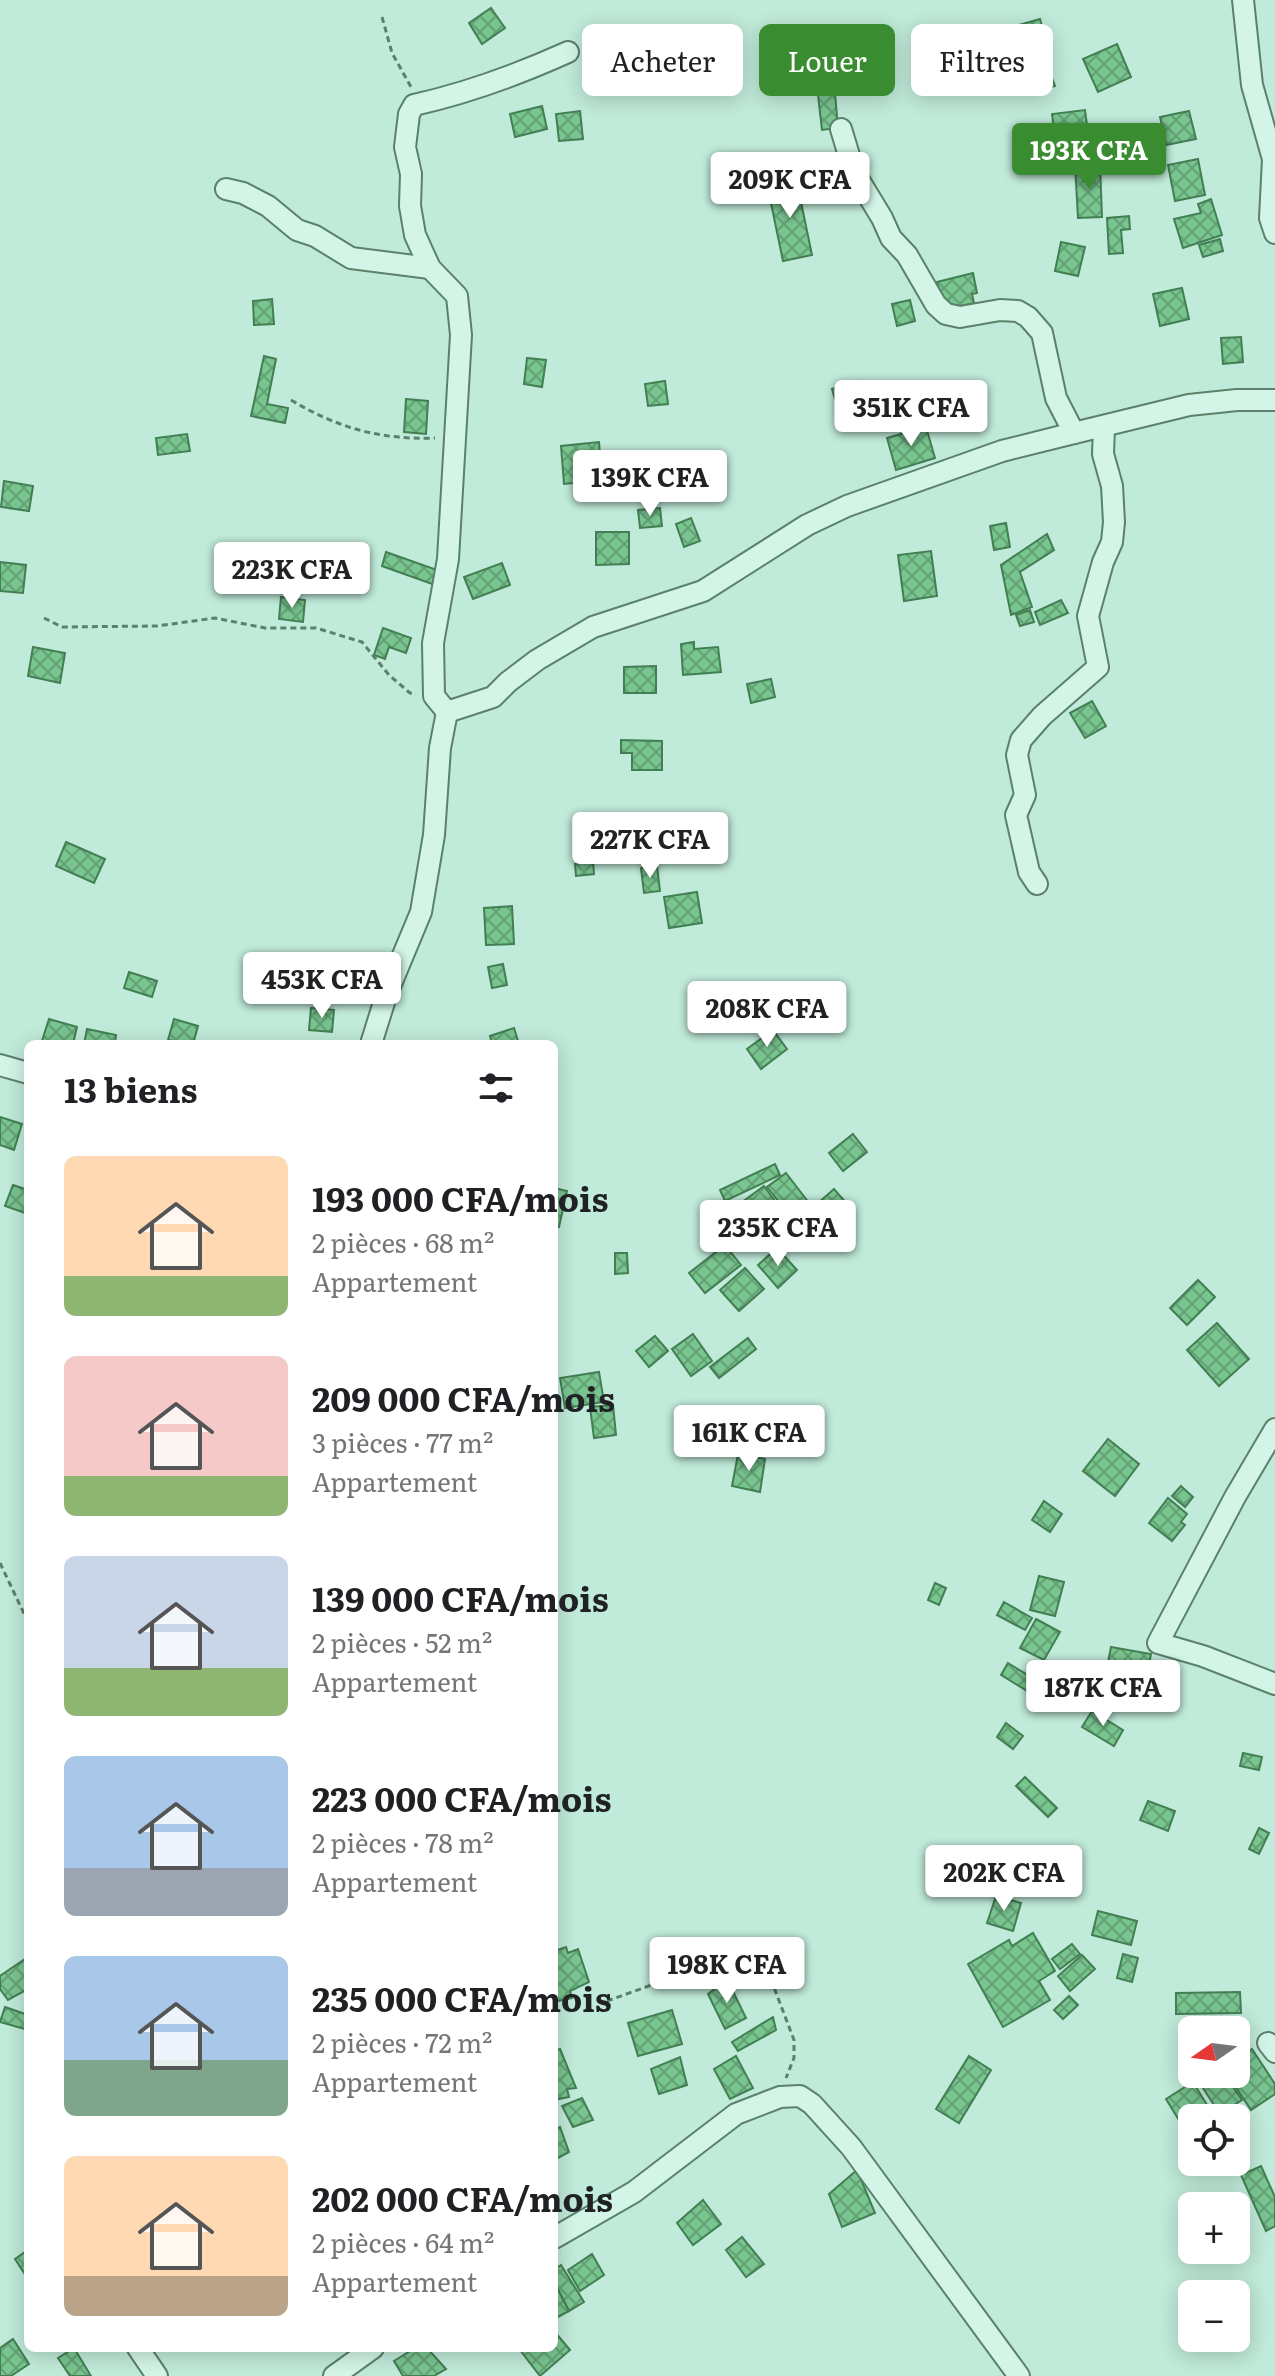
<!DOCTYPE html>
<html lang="fr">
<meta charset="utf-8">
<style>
body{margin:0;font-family:Literata,serif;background:#f2f2f2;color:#202124;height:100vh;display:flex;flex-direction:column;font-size:30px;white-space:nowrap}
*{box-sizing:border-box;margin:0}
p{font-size:26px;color:#757577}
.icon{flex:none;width:44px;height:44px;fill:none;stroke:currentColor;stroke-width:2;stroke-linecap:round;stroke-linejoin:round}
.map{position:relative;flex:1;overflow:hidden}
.panel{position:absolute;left:24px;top:1040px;width:534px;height:1312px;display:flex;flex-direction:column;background:#fff;border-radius:12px;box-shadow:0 4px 20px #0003}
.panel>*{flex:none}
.top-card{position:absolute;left:582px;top:24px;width:572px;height:72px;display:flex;gap:16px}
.needle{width:52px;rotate:256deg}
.buttons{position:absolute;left:1178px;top:2016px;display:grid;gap:16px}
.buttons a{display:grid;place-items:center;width:72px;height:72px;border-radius:12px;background:#fff;box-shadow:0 4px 20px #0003;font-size:40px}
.price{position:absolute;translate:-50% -68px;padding:0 18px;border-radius:8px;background:#fff;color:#222;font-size:26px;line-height:52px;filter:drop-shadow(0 2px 4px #0008)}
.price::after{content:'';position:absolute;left:50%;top:48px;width:24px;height:18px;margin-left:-12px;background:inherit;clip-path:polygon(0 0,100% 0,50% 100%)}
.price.on{background:#398c2f;color:#fff}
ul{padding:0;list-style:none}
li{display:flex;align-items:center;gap:24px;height:200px;padding:0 40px}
li span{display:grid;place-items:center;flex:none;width:224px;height:160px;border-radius:12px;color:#555}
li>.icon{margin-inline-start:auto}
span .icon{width:96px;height:96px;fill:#fffc;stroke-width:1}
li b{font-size:34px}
h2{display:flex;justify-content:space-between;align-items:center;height:96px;padding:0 40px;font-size:34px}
.pill{padding:0 28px;border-radius:12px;background:#fff;box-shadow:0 4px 20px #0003;font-size:28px;line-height:72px}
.pill.on{background:#398c2f;color:#fff}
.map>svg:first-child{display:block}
.building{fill:url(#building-cross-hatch);stroke:#427f53;stroke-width:2}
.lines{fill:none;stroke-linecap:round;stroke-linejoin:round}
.street-casing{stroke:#5a816a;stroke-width:24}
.path{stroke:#5a816a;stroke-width:3;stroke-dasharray:6 4;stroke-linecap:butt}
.street{stroke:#d3f5e7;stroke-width:20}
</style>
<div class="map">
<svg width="1275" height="2376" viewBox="0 0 1275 2376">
<defs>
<pattern id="building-cross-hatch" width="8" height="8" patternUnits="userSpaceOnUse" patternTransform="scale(2)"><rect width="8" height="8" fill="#79c590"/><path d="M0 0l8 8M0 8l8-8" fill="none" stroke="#63a175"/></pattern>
</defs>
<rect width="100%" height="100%" fill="#c0ead9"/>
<g class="building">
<polygon points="491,8 505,28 482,44 469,23"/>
<polygon points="1040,19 1048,46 1013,56 1005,29"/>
<polygon points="965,32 975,69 960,73 951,35"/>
<polygon points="1117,44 1131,77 1098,92 1083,59"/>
<polygon points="1046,63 1055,86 1030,95 1021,72"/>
<polygon points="835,93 838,128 822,130 818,95"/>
<polygon points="542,106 547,129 515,137 510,114"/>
<polygon points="1085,110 1089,141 1056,145 1052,114"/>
<polygon points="580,111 583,139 559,141 556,114"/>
<polygon points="1189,111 1196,139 1166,145 1160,117"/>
<polygon points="1198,159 1205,195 1175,201 1168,165"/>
<polygon points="1100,164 1102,217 1078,218 1075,165"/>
<polygon points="796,178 812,255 783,261 767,184"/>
<polygon points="1211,199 1222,235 1183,248 1174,219 1201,213 1198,204"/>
<polygon points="1129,216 1130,229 1121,230 1123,253 1109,254 1107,218"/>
<polygon points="1220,239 1223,251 1203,257 1199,245"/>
<polygon points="1061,242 1085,247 1078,276 1055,271"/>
<polygon points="973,273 977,293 972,294 974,303 948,309 942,302 937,282"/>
<polygon points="1182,288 1189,319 1160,326 1153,294"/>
<polygon points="272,299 274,324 254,325 253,301"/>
<polygon points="910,300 915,321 897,326 892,304"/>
<polygon points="1241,337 1243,362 1223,364 1221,338"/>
<polygon points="264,356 276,359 267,404 288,408 285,423 251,416"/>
<polygon points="527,358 546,360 542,387 524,384"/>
<polygon points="665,381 668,404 648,406 645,384"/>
<polygon points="859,381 862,391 835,399 832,389"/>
<polygon points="406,399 428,401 426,434 404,432"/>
<polygon points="926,427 935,458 896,470 887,438"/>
<polygon points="187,434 190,451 158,455 156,438"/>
<polygon points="599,442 602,480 564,484 561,446"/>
<polygon points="4,481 33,486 29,511 1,507"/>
<polygon points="660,508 662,526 640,528 638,510"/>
<polygon points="691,518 700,541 684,547 676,524"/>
<polygon points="1006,523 1010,547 994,550 990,526"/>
<polygon points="596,532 629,532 629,564 596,565"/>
<polygon points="1047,534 1054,550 1020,572 1032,607 1011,615 1001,565"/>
<polygon points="931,551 937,596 904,601 898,555"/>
<polygon points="386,552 440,571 435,585 382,566"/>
<polygon points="0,562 26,565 23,593 0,591"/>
<polygon points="502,563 510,585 473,599 464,577"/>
<polygon points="281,597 305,600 303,622 279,619"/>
<polygon points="1061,600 1068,613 1040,625 1035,612"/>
<polygon points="1030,610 1034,622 1020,626 1016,615"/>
<polygon points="383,628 411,638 406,653 389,647 385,659 374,655"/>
<polygon points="694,642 694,649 718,647 721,672 683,675 681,644"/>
<polygon points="33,647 65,653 60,683 28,676"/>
<polygon points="656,666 656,693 624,693 624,667"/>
<polygon points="771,679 775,697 751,703 747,684"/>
<polygon points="1092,701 1106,726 1085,738 1070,713"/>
<polygon points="621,740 662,741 662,770 632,770 632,753 621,753"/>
<polygon points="66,842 105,859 94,883 56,866"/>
<polygon points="593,861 594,874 576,876 575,864"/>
<polygon points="657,866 660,891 644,893 641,868"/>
<polygon points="697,892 702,923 669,928 664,897"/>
<polygon points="512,906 514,944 486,945 484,908"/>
<polygon points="503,964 507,985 492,988 488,967"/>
<polygon points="129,972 157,981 152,997 124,988"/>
<polygon points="311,1008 334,1010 332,1032 309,1030"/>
<polygon points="49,1019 77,1027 73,1044 41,1044"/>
<polygon points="174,1019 198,1026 193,1044 168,1040"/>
<polygon points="514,1028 519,1044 492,1044 490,1036"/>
<polygon points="87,1029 116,1035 115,1044 84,1044"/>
<polygon points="773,1030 787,1049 761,1069 747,1049"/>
<polygon points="0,1117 22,1124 14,1150 0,1145"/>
<polygon points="853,1134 867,1152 843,1171 829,1153"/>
<polygon points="775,1164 780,1175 725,1201 720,1190"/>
<polygon points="786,1173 816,1212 798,1226 767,1187"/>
<polygon points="13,1185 28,1190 28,1214 5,1206"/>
<polygon points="764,1186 792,1225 765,1245 755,1232 748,1237 730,1211"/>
<polygon points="554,1188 567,1191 559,1227 554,1226"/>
<polygon points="834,1189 847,1204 831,1219 817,1204"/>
<polygon points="725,1245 741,1265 705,1293 689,1273"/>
<polygon points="777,1248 797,1270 778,1288 758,1265"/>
<polygon points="615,1253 627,1253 628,1273 615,1274"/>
<polygon points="745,1268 764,1289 739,1311 720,1290"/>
<polygon points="1198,1280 1215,1297 1187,1325 1170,1308"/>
<polygon points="1217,1323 1249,1359 1219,1386 1187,1350"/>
<polygon points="693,1334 712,1361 691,1376 672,1349"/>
<polygon points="655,1336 668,1351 649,1367 636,1351"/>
<polygon points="748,1338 756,1349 719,1378 710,1367"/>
<polygon points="599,1372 604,1402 565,1408 560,1378"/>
<polygon points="613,1405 616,1435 594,1438 590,1407"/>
<polygon points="1108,1439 1139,1464 1115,1496 1083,1471"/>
<polygon points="738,1454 765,1459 760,1492 732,1486"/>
<polygon points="1181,1486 1193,1497 1185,1507 1172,1496"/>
<polygon points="1168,1498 1187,1514 1181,1522 1185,1525 1172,1541 1149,1523"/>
<polygon points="1044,1501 1062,1514 1050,1532 1032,1520"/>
<polygon points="1039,1576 1064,1582 1055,1616 1030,1610"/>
<polygon points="935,1583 946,1588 939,1605 928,1600"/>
<polygon points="1004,1602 1032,1618 1025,1630 997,1615"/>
<polygon points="1036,1619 1060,1632 1044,1660 1020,1648"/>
<polygon points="1111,1647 1151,1654 1147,1675 1107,1667"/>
<polygon points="1008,1663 1039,1682 1032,1694 1001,1675"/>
<polygon points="1092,1664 1110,1671 1098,1700 1080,1692"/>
<polygon points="1092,1711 1123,1730 1114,1746 1082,1727"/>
<polygon points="1006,1723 1023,1736 1013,1749 997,1737"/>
<polygon points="1243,1753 1262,1757 1259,1770 1240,1766"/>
<polygon points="1025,1777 1057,1808 1048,1817 1016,1786"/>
<polygon points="1148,1801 1175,1811 1168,1831 1140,1820"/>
<polygon points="1259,1828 1269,1833 1259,1854 1249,1849"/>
<polygon points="996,1896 1021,1903 1013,1931 987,1923"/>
<polygon points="1098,1911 1137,1921 1131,1945 1092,1935"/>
<polygon points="1033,1933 1055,1971 1039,1981 1050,2000 1003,2027 968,1964 1009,1940 1012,1946"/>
<polygon points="1072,1944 1080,1954 1060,1969 1052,1959"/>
<polygon points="566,1947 568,1953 578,1949 589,1982 570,1991 572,1998 554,2002 554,1951"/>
<polygon points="1123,1954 1138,1958 1132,1982 1117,1978"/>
<polygon points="1082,1955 1095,1969 1070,1991 1058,1976"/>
<polygon points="28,1957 28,1989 8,2000 0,1989 0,1976"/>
<polygon points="727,1979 746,2018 725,2029 708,1994"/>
<polygon points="1240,1992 1241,2013 1176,2014 1176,1993"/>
<polygon points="1069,1996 1078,2005 1063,2019 1054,2010"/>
<polygon points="5,2007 28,2015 28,2030 0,2022"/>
<polygon points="672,2010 682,2044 638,2056 628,2023"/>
<polygon points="773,2017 776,2030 738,2051 732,2042"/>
<polygon points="1221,2021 1222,2030 1199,2030 1198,2023"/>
<polygon points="560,2049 576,2088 567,2089 569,2097 554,2100 554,2051"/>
<polygon points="1252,2049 1275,2084 1275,2094 1251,2110 1227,2074 1236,2074 1236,2060"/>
<polygon points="736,2056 753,2088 730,2099 714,2069"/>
<polygon points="969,2056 991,2070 959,2123 936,2109"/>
<polygon points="680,2057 687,2085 659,2094 651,2069"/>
<polygon points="1198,2074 1224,2074 1242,2100 1220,2114 1195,2076"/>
<polygon points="1193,2082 1215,2118 1192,2118 1190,2138 1166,2099"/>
<polygon points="582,2098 593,2120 573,2127 562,2106"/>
<polygon points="560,2127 569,2152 554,2160 554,2130"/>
<polygon points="1261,2166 1275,2197 1275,2226 1266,2231 1241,2175"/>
<polygon points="857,2170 875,2213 842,2227 829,2194"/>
<polygon points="703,2200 721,2224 693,2245 677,2223"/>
<polygon points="742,2237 764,2264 746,2277 726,2250"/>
<polygon points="28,2250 28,2279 15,2259"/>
<polygon points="592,2254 604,2275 580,2291 568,2270"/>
<polygon points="561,2265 584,2302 569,2311 554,2282 554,2270"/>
<polygon points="554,2282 569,2311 554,2319"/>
<polygon points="554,2331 570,2350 540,2376 520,2350 523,2348 554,2348"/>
<polygon points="13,2339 29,2364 11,2376 0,2376 0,2348"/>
<polygon points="74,2348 91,2376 70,2376 58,2358"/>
<polygon points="415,2348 427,2348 446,2369 434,2376 403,2376 394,2361"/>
</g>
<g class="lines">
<defs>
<g id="street">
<polyline points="1243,0 1252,85 1273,159 1270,218 1275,233"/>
<polyline points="841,129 854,172 882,218 891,238 907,255 936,305 946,314 960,317 1000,310 1018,311 1028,317 1042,333 1056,398 1074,433"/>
<polyline points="226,189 243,193 268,206 297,230 315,236 351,258 430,268"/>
<polyline points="447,712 493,697 508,682 537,660 593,627 703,591 807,525 847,506 1002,451 1074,433 1189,405 1237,400 1275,400"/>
<path d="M447 712 434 696 433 643 448 559 461 335 457 296 430 268 415 235 410 206 411 174 405 147 409 114 414 105C468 93 517 75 568 52"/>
<polyline points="1037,884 1029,872 1016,815 1025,795 1017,755 1021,740 1042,716 1098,667 1088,616 1103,562 1112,542 1114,522 1112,486 1103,454 1104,427"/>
<polyline points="371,1044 386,996 421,912 434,835 440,748 447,712"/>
<polyline points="0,1065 28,1073"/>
<polyline points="1275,1429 1235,1497 1158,1643 1203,1656 1275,1684"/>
<polyline points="1268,2043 1275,2052"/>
<polyline points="554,2238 634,2192 736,2114 780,2097 800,2096 812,2104 851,2147 1019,2376"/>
<polyline points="138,2348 157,2376"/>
<polyline points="334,2376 373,2348"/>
</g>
</defs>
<use href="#street" class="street-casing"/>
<g class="path">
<polyline points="382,17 392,53 411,87"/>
<path d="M291 400C338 428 380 440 435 438"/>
<polyline points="44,618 62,627 157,626 215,618 265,628 316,628 362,642 389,675 410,693 416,694"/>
<polyline points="0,1563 28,1622"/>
<polyline points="607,2001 749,1950 762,1956 794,2040 794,2058 786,2078"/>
</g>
<use href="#street" class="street"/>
</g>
</svg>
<div class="buttons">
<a><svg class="needle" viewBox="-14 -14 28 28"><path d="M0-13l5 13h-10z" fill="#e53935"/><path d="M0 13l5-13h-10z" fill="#757577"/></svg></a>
<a><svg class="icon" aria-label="locate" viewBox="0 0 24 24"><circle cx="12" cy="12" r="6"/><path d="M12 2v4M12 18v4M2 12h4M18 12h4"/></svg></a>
<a>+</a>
<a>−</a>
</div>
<b class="price on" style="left:1089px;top:191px">193K CFA</b>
<b class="price" style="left:790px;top:220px">209K CFA</b>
<b class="price" style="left:911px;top:448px">351K CFA</b>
<b class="price" style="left:650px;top:518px">139K CFA</b>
<b class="price" style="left:292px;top:610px">223K CFA</b>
<b class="price" style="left:650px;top:880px">227K CFA</b>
<b class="price" style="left:322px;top:1020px">453K CFA</b>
<b class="price" style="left:767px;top:1049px">208K CFA</b>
<b class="price" style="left:778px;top:1268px">235K CFA</b>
<b class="price" style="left:749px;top:1473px">161K CFA</b>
<b class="price" style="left:1103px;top:1728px">187K CFA</b>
<b class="price" style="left:1004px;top:1913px">202K CFA</b>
<b class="price" style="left:727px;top:2005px">198K CFA</b>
<div class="top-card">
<a class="pill">Acheter</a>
<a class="pill on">Louer</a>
<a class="pill">Filtres</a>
</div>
<section class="panel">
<h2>13 biens<svg class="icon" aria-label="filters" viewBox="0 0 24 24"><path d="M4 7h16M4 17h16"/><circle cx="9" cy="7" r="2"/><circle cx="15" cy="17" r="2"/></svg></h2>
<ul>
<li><span style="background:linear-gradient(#ffd9b3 75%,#8fb573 0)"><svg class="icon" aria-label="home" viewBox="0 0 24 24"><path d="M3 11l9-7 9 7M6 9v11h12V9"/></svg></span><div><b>193 000 CFA/mois</b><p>2 pièces · 68 m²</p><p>Appartement</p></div></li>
<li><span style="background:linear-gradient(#f6c9c9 75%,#8fb573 0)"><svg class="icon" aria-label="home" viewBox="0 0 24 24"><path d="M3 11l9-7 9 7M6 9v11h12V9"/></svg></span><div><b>209 000 CFA/mois</b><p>3 pièces · 77 m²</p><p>Appartement</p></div></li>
<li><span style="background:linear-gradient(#c9d6e8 70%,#8fb573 0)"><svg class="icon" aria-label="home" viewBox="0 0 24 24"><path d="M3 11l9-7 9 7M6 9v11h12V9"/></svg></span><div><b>139 000 CFA/mois</b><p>2 pièces · 52 m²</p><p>Appartement</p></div></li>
<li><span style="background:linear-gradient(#a9c7e8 70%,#9aa5b1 0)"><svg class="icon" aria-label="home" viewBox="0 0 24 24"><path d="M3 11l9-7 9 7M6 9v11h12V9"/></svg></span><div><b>223 000 CFA/mois</b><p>2 pièces · 78 m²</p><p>Appartement</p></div></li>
<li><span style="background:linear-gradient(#a9c7e8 65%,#7fa58c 0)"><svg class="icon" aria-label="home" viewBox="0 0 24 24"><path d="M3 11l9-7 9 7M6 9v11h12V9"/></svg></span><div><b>235 000 CFA/mois</b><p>2 pièces · 72 m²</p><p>Appartement</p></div></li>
<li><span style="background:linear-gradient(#ffd9b3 75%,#b9a48a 0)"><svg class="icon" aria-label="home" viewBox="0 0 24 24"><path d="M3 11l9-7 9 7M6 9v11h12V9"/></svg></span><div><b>202 000 CFA/mois</b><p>2 pièces · 64 m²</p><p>Appartement</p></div></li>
</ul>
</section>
</div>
